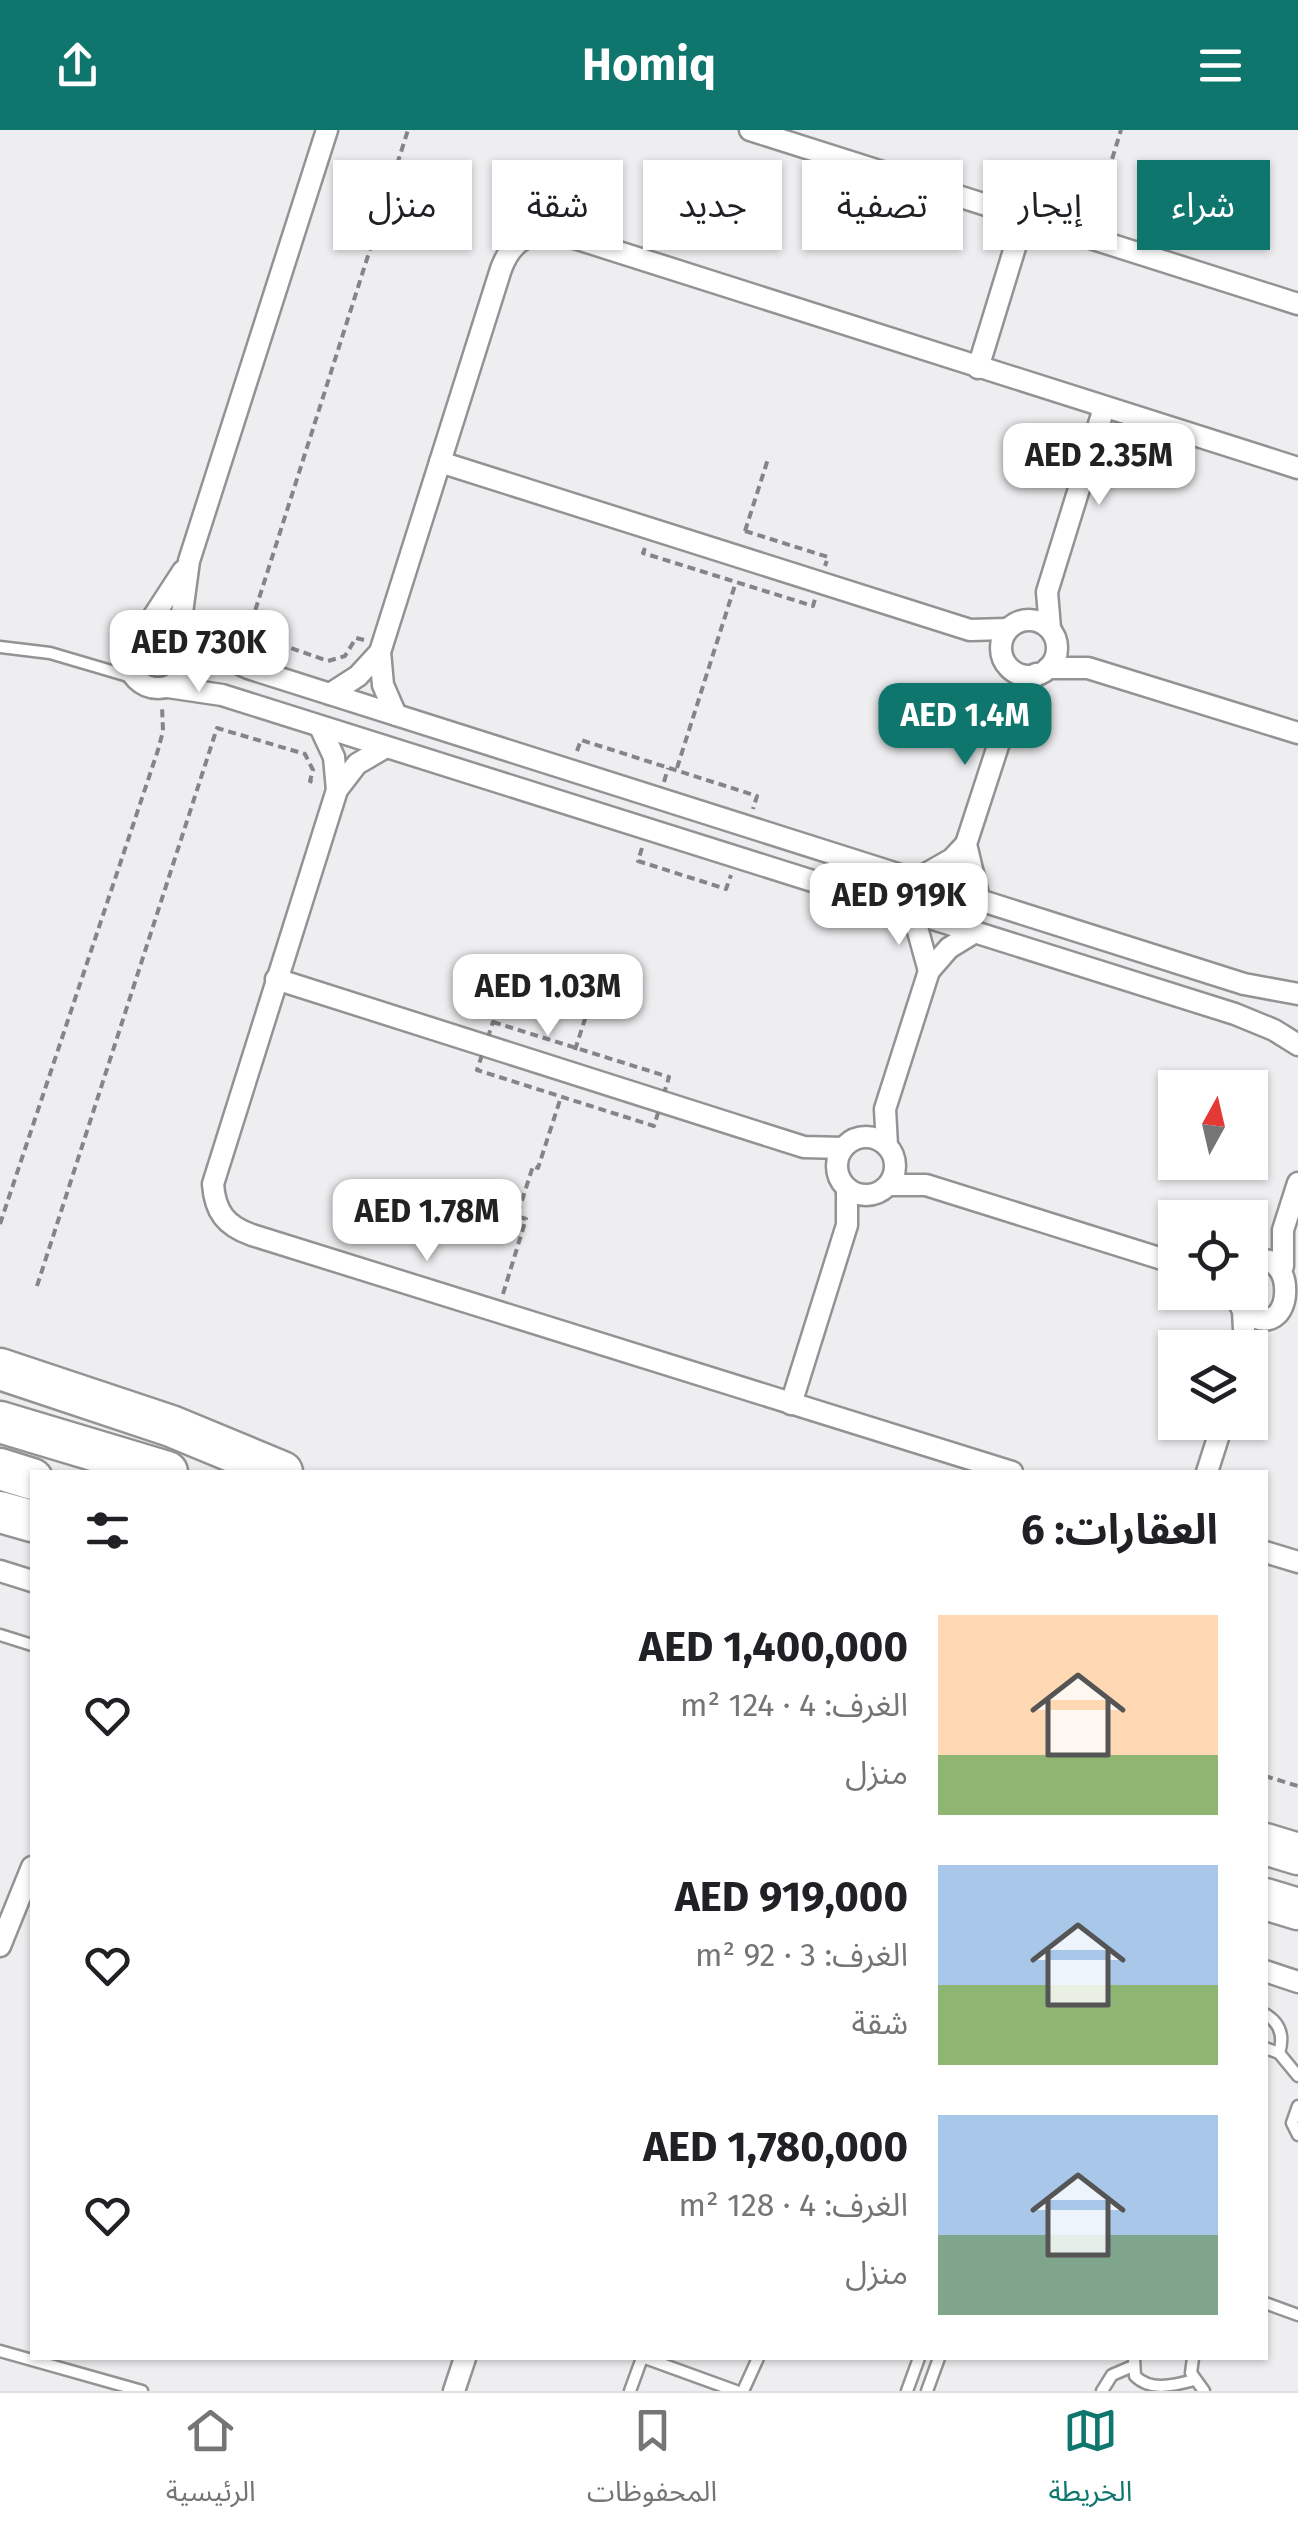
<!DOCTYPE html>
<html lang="ar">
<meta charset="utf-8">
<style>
body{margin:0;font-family:"Fira Sans","Noto Sans Arabic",sans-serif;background:#f6f6f6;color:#202124;direction:rtl;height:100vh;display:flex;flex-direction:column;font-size:38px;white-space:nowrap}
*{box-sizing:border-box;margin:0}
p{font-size:32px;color:#757577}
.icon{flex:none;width:55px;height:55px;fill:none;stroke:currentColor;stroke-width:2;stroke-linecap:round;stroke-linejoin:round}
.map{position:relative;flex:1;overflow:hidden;direction:ltr}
.details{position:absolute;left:30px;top:1340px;width:1238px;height:890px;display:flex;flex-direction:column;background:#fff;border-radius:0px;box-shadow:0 2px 8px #0004;direction:rtl}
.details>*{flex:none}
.banner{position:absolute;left:30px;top:30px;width:1240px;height:90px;direction:rtl;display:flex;gap:20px}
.needle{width:65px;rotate:8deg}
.tools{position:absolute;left:1158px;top:940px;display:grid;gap:20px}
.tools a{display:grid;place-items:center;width:110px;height:110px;border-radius:0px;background:#fff;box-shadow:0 2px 8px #0004;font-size:50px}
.price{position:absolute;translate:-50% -85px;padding:0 22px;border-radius:20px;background:#fff;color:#222;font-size:32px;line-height:65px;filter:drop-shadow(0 2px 5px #0008)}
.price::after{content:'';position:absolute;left:50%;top:60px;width:30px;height:22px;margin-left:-15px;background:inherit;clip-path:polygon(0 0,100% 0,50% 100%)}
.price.on{background:#0f766e;color:#fff}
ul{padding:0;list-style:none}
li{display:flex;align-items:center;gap:30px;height:250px;padding:0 50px}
li span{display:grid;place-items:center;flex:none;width:280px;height:200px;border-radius:0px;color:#555}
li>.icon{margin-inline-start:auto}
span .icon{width:120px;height:120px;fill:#fffc;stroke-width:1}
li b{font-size:42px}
h2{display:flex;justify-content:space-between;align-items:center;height:120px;padding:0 50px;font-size:42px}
.pill{padding:0 35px;border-radius:0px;background:#fff;box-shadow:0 2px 8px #0004;font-size:35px;line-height:90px}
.pill.on{background:#0f766e;color:#fff}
header{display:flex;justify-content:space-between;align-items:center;height:130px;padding:0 50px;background:#0f766e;color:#fff;font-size:45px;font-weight:700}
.tabs{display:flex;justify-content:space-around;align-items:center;height:140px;border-top:2px solid #e0e0e0;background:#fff;font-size:28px;color:#757577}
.tabs a{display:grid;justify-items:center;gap:5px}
.tabs .on{color:#0f766e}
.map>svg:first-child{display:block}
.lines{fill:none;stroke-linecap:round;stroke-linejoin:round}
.lane-casing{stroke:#939394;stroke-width:15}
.street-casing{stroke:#939394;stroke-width:25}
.highway-casing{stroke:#939394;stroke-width:45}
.path{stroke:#858587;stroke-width:4;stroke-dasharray:8 5;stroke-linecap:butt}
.lane{stroke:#fff;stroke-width:10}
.street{stroke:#fff;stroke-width:20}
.highway{stroke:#fff;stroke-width:40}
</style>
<header><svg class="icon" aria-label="menu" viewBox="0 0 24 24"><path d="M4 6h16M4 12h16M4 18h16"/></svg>Homiq<svg class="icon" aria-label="share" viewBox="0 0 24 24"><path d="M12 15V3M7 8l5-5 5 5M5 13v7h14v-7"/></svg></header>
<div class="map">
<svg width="1298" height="2261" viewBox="0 0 1298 2261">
<rect width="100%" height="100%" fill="#eeeef0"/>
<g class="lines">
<defs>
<g id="lane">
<polyline points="0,517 50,523 135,548"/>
<polyline points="0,1505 32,1515"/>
<path d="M1265 1884C1281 1893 1284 1907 1279 1923"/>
<polyline points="1265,1918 1279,1923 1298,1946"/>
<polyline points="1298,1976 1292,1993 1298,2005"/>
<polyline points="1265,2173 1298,2185"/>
<polyline points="0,2221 142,2261"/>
<polyline points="645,2228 736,2261"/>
<path d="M1134 2228 1135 2246C1150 2261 1172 2256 1194 2250"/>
<polyline points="1193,2228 1191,2243 1204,2261"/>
<polyline points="630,2261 642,2228"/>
<polyline points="743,2261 758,2228"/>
<polyline points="907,2261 919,2228"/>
<polyline points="927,2261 939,2228"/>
<polyline points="1102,2261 1112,2245 1133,2236"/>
</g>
<g id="street">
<polyline points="750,0 1298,174"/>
<polyline points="978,238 1024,88"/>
<polyline points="440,332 970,500 1007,499"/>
<circle cx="1029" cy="518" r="28"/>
<circle cx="158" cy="528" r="30"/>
<polyline points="1050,498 1047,462 1104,278"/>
<polyline points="144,501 183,441"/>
<polyline points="179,505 189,431 327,0"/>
<polyline points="180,507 248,538 1244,854 1298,864"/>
<polyline points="1048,538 1088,538 1298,603"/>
<polyline points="168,557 222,565 1235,884 1274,900 1298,915"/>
<polyline points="330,564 358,546 380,522"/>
<path d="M396 585 383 555 380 522 501 139C512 109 533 98 565 105L1298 338"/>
<polyline points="320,597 334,627 337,660"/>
<path d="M386 617 357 634 337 660 213 1054C215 1082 226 1096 252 1105L1012 1342"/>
<polyline points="917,749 952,729 966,714"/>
<polyline points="979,769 966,714 1011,576 1036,544"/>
<polyline points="913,783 929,841"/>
<polyline points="276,849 804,1017 843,1018"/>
<circle cx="866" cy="1036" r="29"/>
<polyline points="887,1016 885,979 929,841 949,818 975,802"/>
<polyline points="889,1055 926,1055 1175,1133"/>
<polyline points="1283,1136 1283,1100 1298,1053"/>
<polyline points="1234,1162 1243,1181 1245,1218"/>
<path d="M1243 1181C1298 1220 1298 1110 1250 1133"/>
<polyline points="791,1274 847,1095 847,1060"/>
<polyline points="1207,1342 1223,1292"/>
<polyline points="1265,1422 1298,1432"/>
<polyline points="0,1441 32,1451"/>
<polyline points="0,1816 32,1737"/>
<polyline points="1265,1841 1298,1852"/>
<polyline points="454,2261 465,2228"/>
</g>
<g id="highway">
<polyline points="0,1239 171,1296 282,1342"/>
<polyline points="0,1292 167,1342"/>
<polyline points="0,1339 32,1349"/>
<polyline points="0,1382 32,1391"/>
<polyline points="1265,1714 1298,1724"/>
<polyline points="1265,1769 1298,1779"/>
</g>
</defs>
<use href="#lane" class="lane-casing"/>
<use href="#street" class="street-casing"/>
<use href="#highway" class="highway-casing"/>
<g class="path">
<polyline points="1093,91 1121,0"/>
<polyline points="745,401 828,427 825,436"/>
<polyline points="745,401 768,329"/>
<polyline points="645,418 643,423 813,476 815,469"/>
<polyline points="364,510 356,508 345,526 328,531 248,503 408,0"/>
<polyline points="577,621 581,610 757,666 753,679"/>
<polyline points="677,638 736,452"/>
<polyline points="664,652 668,638"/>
<polyline points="642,718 638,731 726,759 731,745"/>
<polygon points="493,892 669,947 654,996 477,940"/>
<polyline points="575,920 601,839"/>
<polyline points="0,1094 158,620 163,601 162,576"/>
<polyline points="37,1156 217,598 305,624 313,640 310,651 316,653"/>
<polyline points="503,1164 526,1089 517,1086 533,1036 538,1038 561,967"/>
<polyline points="1265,1646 1298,1656"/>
</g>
<use href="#lane" class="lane"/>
<use href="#street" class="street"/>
<use href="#highway" class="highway"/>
</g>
</svg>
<div class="tools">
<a><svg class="needle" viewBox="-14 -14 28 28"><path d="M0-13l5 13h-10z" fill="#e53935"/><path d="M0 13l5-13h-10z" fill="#757577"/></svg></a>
<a><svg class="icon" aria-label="locate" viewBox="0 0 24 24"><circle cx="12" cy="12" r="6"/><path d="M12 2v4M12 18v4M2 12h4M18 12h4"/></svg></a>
<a><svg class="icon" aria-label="layers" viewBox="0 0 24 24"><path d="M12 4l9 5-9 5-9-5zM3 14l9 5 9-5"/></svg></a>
</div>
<b class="price" style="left:1099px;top:378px">AED 2.35M</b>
<b class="price" style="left:199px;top:565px">AED 730K</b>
<b class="price on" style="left:965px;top:638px">AED 1.4M</b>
<b class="price" style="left:899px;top:818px">AED 919K</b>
<b class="price" style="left:548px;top:909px">AED 1.03M</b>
<b class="price" style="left:427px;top:1134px">AED 1.78M</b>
<div class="banner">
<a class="pill on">شراء</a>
<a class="pill">إيجار</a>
<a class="pill">تصفية</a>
<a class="pill">جديد</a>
<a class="pill">شقة</a>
<a class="pill">منزل</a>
</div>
<section class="details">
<h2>العقارات: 6<svg class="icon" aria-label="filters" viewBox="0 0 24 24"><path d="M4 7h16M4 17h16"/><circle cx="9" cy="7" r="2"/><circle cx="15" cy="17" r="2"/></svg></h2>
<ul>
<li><span style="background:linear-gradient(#ffd9b3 70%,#8fb573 0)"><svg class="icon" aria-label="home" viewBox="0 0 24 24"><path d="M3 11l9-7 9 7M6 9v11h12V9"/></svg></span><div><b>AED 1,400,000</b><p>الغرف: 4 · 124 m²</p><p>منزل</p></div><svg class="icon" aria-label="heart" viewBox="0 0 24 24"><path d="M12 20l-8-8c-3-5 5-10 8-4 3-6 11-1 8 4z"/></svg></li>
<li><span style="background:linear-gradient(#a9c7e8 60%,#8fb573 0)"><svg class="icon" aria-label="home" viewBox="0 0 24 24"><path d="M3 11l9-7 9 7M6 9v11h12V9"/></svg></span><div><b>AED 919,000</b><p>الغرف: 3 · 92 m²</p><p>شقة</p></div><svg class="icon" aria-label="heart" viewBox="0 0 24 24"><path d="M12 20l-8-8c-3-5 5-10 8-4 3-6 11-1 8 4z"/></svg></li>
<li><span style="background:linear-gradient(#a9c7e8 60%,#7fa58c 0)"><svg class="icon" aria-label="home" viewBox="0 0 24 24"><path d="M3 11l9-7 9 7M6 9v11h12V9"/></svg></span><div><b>AED 1,780,000</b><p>الغرف: 4 · 128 m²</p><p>منزل</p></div><svg class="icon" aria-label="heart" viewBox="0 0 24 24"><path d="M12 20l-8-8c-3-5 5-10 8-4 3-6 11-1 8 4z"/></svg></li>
</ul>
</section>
</div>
<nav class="tabs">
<a class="on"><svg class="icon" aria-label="map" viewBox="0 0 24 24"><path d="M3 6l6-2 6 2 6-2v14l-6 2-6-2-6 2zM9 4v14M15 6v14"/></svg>الخريطة</a>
<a><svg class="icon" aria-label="saved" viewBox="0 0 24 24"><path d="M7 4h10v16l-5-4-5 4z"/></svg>المحفوظات</a>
<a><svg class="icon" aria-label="home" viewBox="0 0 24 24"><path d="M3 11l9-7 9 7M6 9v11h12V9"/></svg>الرئيسية</a>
</nav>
